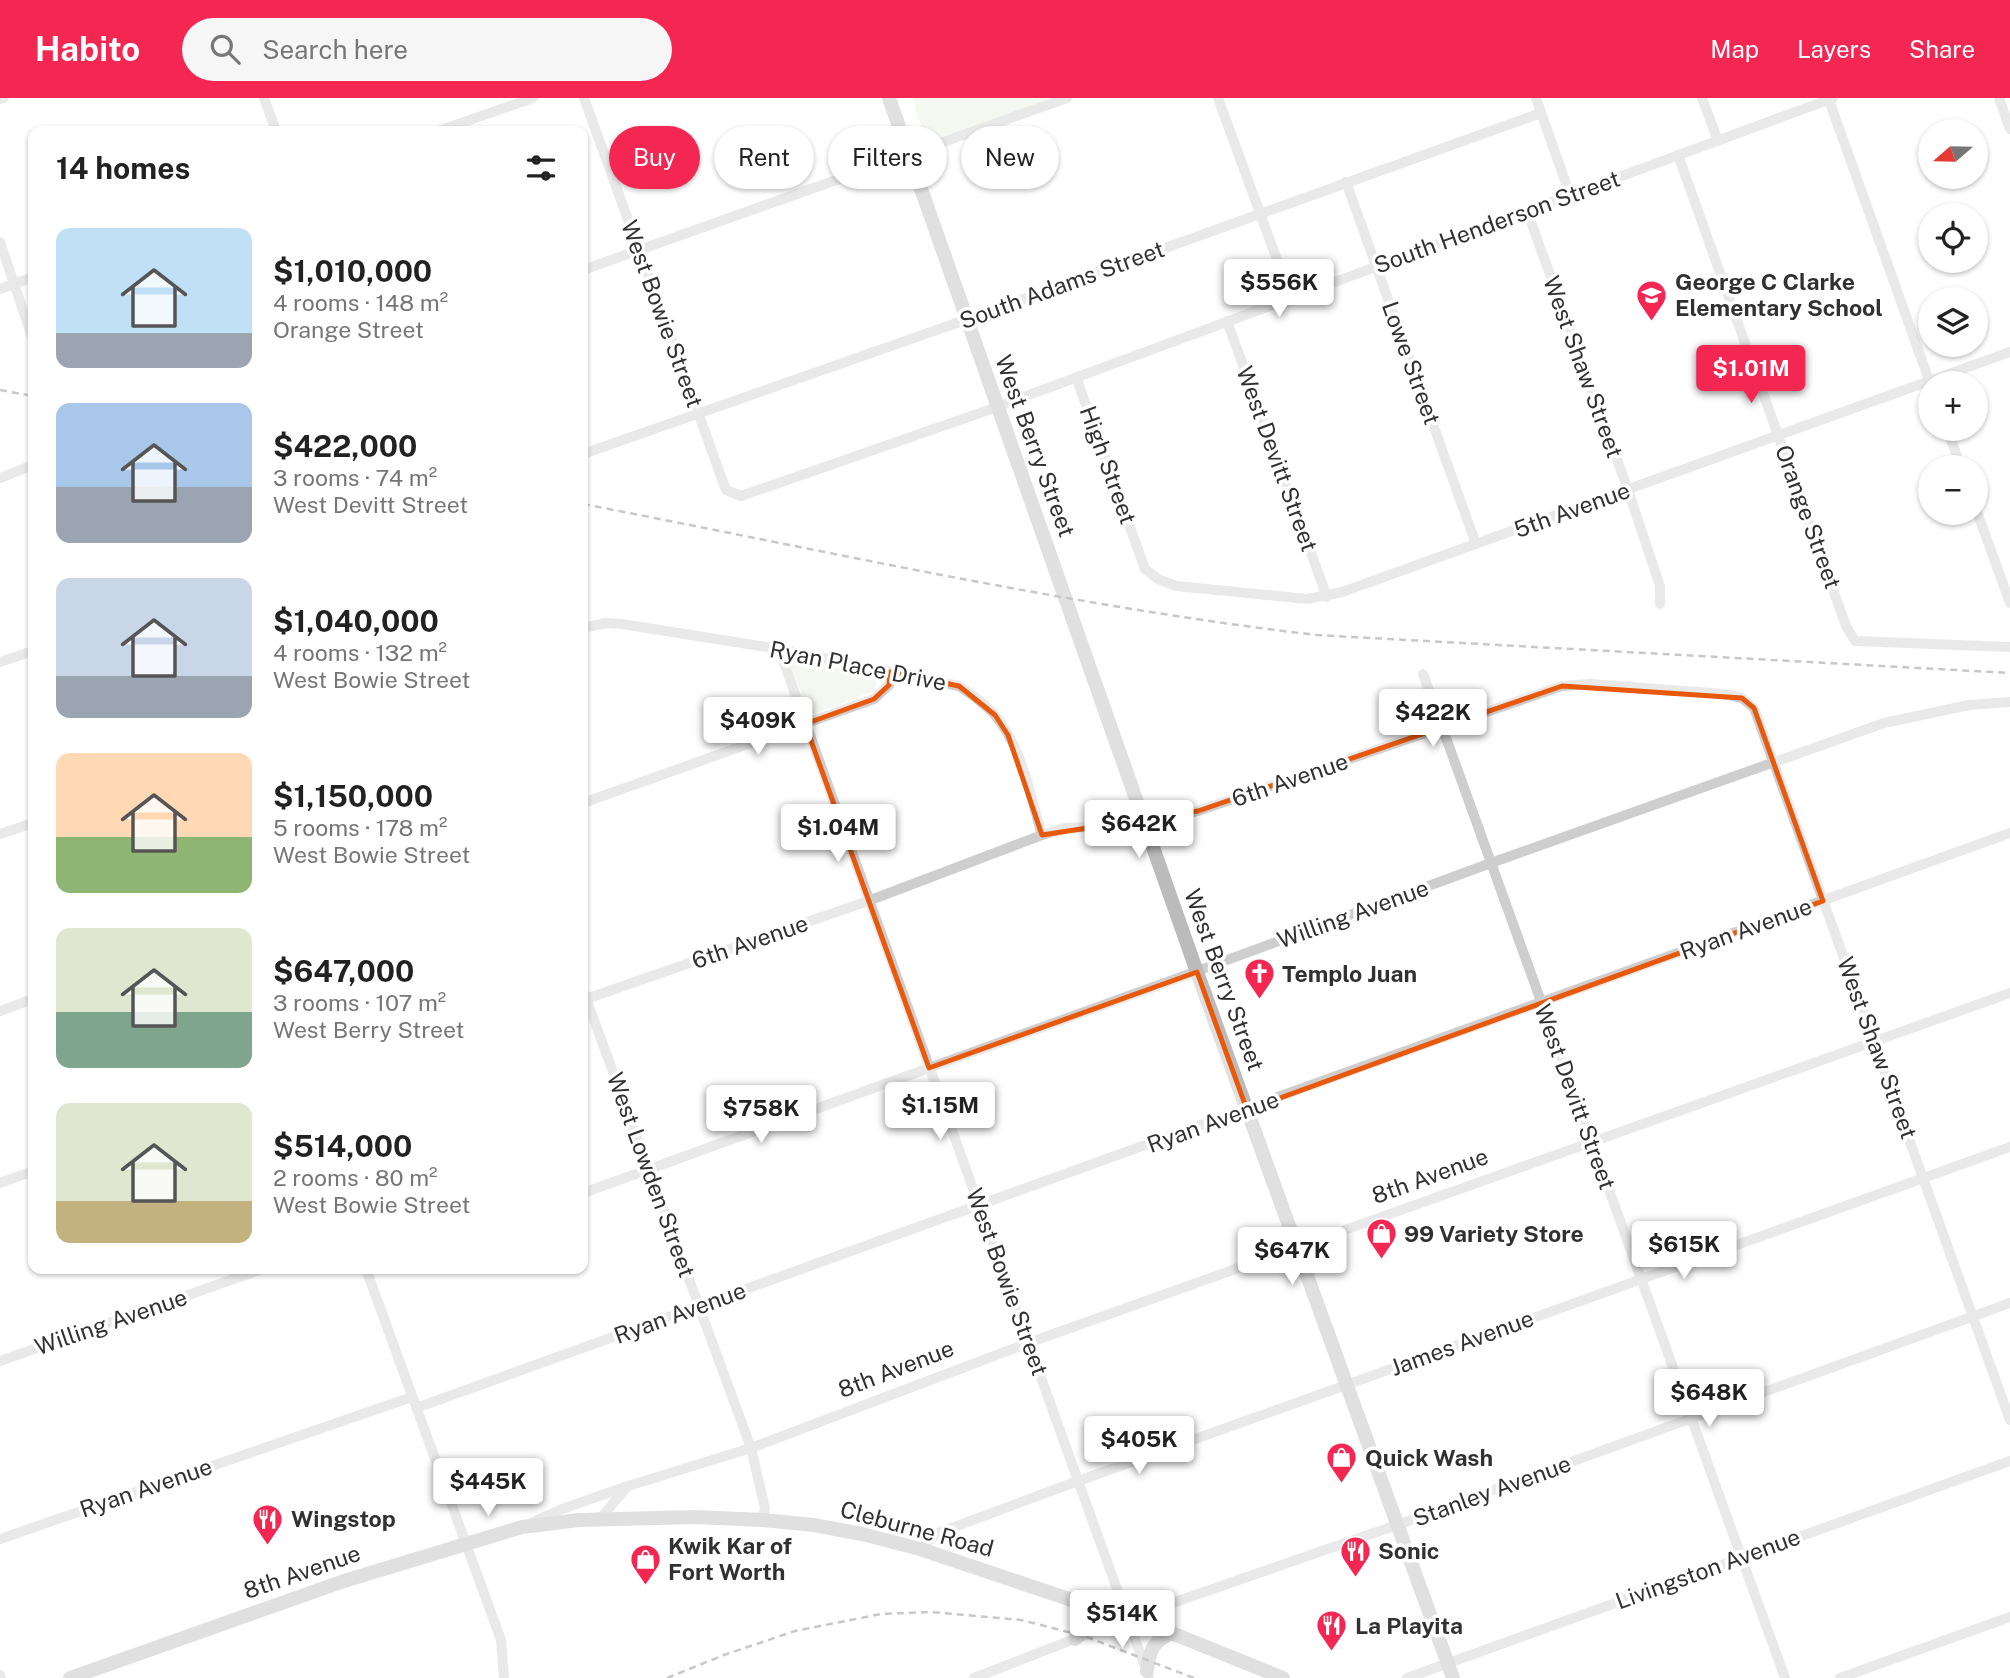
<!DOCTYPE html>
<meta charset="utf-8">
<style>
body{margin:0;font-family:"Public Sans",sans-serif;background:#f6f6f6;color:#222;height:100vh;display:flex;flex-direction:column;font-size:26px;white-space:nowrap}
*{box-sizing:border-box;margin:0}
p{font-size:23px;color:#767676}
.icon{flex:none;width:38px;height:38px;fill:none;stroke:currentColor;stroke-width:2;stroke-linecap:round;stroke-linejoin:round}
.map{position:relative;flex:1;overflow:hidden}
.details{position:absolute;left:28px;top:28px;width:560px;height:1148px;display:flex;flex-direction:column;background:#fff;border-radius:14px;box-shadow:0 2px 5px #0004}
.details>*{flex:none}
.banner{position:absolute;left:609px;top:28px;width:665px;height:63px;display:flex;gap:14px}
.needle{width:46px;rotate:250deg}
.controls{position:absolute;left:1918px;top:21px;display:grid;gap:14px}
.controls a{display:grid;place-items:center;width:70px;height:70px;border-radius:50%;background:#fff;box-shadow:0 2px 5px #0004;font-size:35px}
.price{position:absolute;translate:-50% -60px;padding:0 16px;border-radius:7px;background:#fff;color:#222;font-size:23px;line-height:46px;filter:drop-shadow(0 2px 4px #0008)}
.price::after{content:'';position:absolute;left:50%;top:42px;width:21px;height:16px;margin-left:-10px;background:inherit;clip-path:polygon(0 0,100% 0,50% 100%)}
.price.selected{background:#f42753;color:#fff}
ul{padding:0;list-style:none}
li{display:flex;align-items:center;gap:21px;height:175px;padding:0 28px}
li span{display:grid;place-items:center;flex:none;width:196px;height:140px;border-radius:14px;color:#555}
li>.icon{margin-inline-start:auto}
span .icon{width:84px;height:84px;fill:#fffc;stroke-width:1}
li b{font-size:30px}
h2{display:flex;justify-content:space-between;align-items:center;height:84px;padding:0 28px;font-size:30px}
.tag{padding:0 24px;border-radius:32px;background:#fff;box-shadow:0 2px 5px #0004;font-size:24px;line-height:63px}
.tag.selected{background:#f42753;color:#fff}
header{display:flex;align-items:center;gap:42px;box-sizing:border-box;height:98px;padding:0 35px;background:#f42753;color:#fff}
header strong{font-size:33px}
nav{display:flex;gap:38px;margin-inline-start:auto;font-size:24px}
.search{width:490px;height:63px;background:#f6f6f6;display:flex;align-items:center;gap:18px;box-sizing:border-box;padding:0 24px;border-radius:38px;color:#767676;font-size:26px}
.map>svg:first-child{display:block}
.green{fill:#e9efde}
.lines{fill:none;stroke-linecap:round;stroke-linejoin:round}
.street{stroke:#cecece;stroke-width:10}
.secondary{stroke:#bbb;stroke-width:14}
.rail{stroke:#868686;stroke-width:2.5;stroke-dasharray:7 5;stroke-linecap:butt}
.marked{fill:none;stroke:#e8590c;stroke-width:5;stroke-linejoin:round}
.labels{text-anchor:middle;stroke-width:7;stroke-linejoin:round;paint-order:stroke}
.street-label{font-size:23px;fill:#313131;stroke:#fff}
.poi-label{font-size:23px;font-weight:bold;fill:#313131;stroke:#fff;text-anchor:start}
</style>
<header>
<strong>Habito</strong>
<div class="search"><svg class="icon" aria-label="search" viewBox="0 0 24 24"><circle cx="10" cy="10" r="6"/><path d="M15 15l6 6"/></svg>Search here</div>
<nav><a>Map</a><a>Layers</a><a>Share</a></nav>
</header>
<div class="map">
<svg width="2010" height="1580" viewBox="0 0 2010 1580">
<rect width="100%" height="100%" fill="#fff"/>
<g class="green">
<polygon points="912,0 1053,0 927,44"/>
<polygon points="787,559 874,578 878,583 874,593 814,616 809,615"/>
</g>
<g class="lines">
<g class="street">
<polyline points="264,0 276,33"/>
<polyline points="584,0 726,392 741,398 980,315 1833,0"/>
<polyline points="1218,0 1291,200"/>
<polyline points="1536,0 1570,97"/>
<polyline points="1702,0 1718,43"/>
<polyline points="1999,0 2010,31"/>
<polyline points="0,1 4,0"/>
<polyline points="1829,2 1930,285"/>
<polyline points="438,33 533,0"/>
<polyline points="1678,57 1846,528 1855,543 2010,549"/>
<polyline points="1346,84 1476,446"/>
<polyline points="1527,113 1628,392 1660,488 1660,506"/>
<polyline points="0,144 33,242"/>
<polyline points="583,172 1067,0"/>
<polyline points="0,191 33,179"/>
<polyline points="1227,223 1327,499"/>
<polyline points="1076,279 1145,471 1158,481 1176,488 1307,501 1342,494 2010,254"/>
<polyline points="1947,331 1961,369"/>
<polyline points="583,356 965,222 1541,15"/>
<polyline points="0,380 33,367"/>
<polyline points="1976,411 2010,505"/>
<path d="M583 530 606 525 622 526 779 551 959 588C971 596 983 604 993 615 1022 647 1030 697 1042 737"/>
<polyline points="779,551 1149,1580"/>
<polyline points="0,564 33,553"/>
<polyline points="1423,576 1785,1580"/>
<polyline points="583,705 874,601 889,587 890,574"/>
<polyline points="0,736 33,725"/>
<polyline points="583,892 751,1350 765,1410 763,1422"/>
<polyline points="583,902 868,803 1042,737 1064,730 1144,726 1198,713 1562,588 1591,586 1724,596 1742,600 1754,610 2010,1322"/>
<polyline points="0,913 33,901"/>
<polyline points="0,1085 33,1073"/>
<polyline points="583,1095 1181,879 1491,765 1884,625 1969,607 2010,604"/>
<polyline points="366,1171 501,1542 504,1580"/>
<polyline points="0,1263 262,1171"/>
<polyline points="416,1310 2010,735"/>
<polyline points="600,1421 626,1390"/>
<polyline points="533,1424 562,1411 628,1388 751,1350 1028,1245 2010,895"/>
<polyline points="0,1441 412,1299"/>
<polyline points="920,1451 938,1435 1067,1387 2010,1049"/>
<polyline points="0,1577 1,1580"/>
<polyline points="974,1580 1126,1521 1397,1427 2010,1205"/>
<polyline points="1407,1580 2010,1363"/>
<polyline points="1840,1580 2010,1519"/>
</g>
<g class="secondary">
<polyline points="889,0 1197,874 1453,1580"/>
<path d="M1075 1541C1088 1531 1083 1517 1078 1504"/>
<path d="M1147 1573C1149 1554 1153 1543 1171 1535"/>
<polyline points="70,1580 344,1483 522,1429 579,1422 695,1419 763,1422 814,1427 862,1436 920,1451 1179,1538 1283,1580"/>
</g>
<g class="rail">
<polyline points="0,292 33,298"/>
<path d="M583 406C827 453 1069 508 1316 537L2010 575"/>
<polyline points="667,1580 724,1557 795,1533 881,1516 931,1514 1021,1522 1084,1538 1194,1580"/>
</g>
</g>
<path d="M0 0H2010V1580H0ZM890 574 959 588 995 617 1008 637 1042 737 1198 713 1562 588 1742 600 1754 610 1823 803 1247 1012 1197 874 929 970 805 626 874 601 889 587Z" fill="#fff" fill-opacity=".55" fill-rule="evenodd"/>
<path class="marked" d="M890 574 959 588 995 617 1008 637 1042 737 1198 713 1562 588 1742 600 1754 610 1823 803 1247 1012 1197 874 929 970 805 626 874 601 889 587Z"/>
<defs>
<symbol id="school-pin" viewBox="-11 -11 22 30"><path d="M0 17L-7.5 6A9.5 9.5 0 1 1 7.5 6Z" fill="#f42753" stroke="#fff"/><path d="M0-5L7-2L0 1L-7-2ZM-4 1L0 2.5L4 1V4Q0 6-4 4Z" fill="#fff"/></symbol>
<symbol id="church-pin" viewBox="-11 -11 22 30"><path d="M0 17L-7.5 6A9.5 9.5 0 1 1 7.5 6Z" fill="#f42753" stroke="#fff"/><path d="M-1.2-6h2.4v3.5h3.3v2.4h-3.3V6h-2.4V-.1h-3.3v-2.4h3.3Z" fill="#fff"/></symbol>
<symbol id="shop-pin" viewBox="-11 -11 22 30"><path d="M0 17L-7.5 6A9.5 9.5 0 1 1 7.5 6Z" fill="#f42753" stroke="#fff"/><path d="M-5-2.5h2.3a2.7 3.5 0 0 1 5.4 0H5L5.5 6h-11ZM-1.5-2.5h3a1.5 2.3 0 0 0-3 0Z" fill="#fff"/></symbol>
<symbol id="restaurant-pin" viewBox="-11 -11 22 30"><path d="M0 17L-7.5 6A9.5 9.5 0 1 1 7.5 6Z" fill="#f42753" stroke="#fff"/><path d="M-5-6h1v4h1v-4h1v4h1v-4h1v5L-1.5 .5V6h-2V.5L-5-1ZM5-6V6H3V1.5H1.5Q1.5-4 5-6Z" fill="#fff"/></symbol>
</defs>
<g fill-rule="evenodd">
<use href="#school-pin" x="1634" y="180" width="35" height="47"/>
<use href="#church-pin" x="1242" y="858" width="35" height="47"/>
<use href="#shop-pin" x="1364" y="1118" width="35" height="47"/>
<use href="#shop-pin" x="1324" y="1342" width="35" height="47"/>
<use href="#restaurant-pin" x="250" y="1404" width="35" height="47"/>
<use href="#restaurant-pin" x="1338" y="1436" width="35" height="47"/>
<use href="#shop-pin" x="628" y="1444" width="35" height="47"/>
<use href="#restaurant-pin" x="1314" y="1510" width="35" height="47"/>
</g>
<g class="labels">
<g class="street-label">
<text transform="translate(1497 124) rotate(-20)" y="8">South Henderson Street</text>
<text transform="translate(1062 187) rotate(-20)" y="8">South Adams Street</text>
<text transform="translate(662 216) rotate(70)" y="8">West Bowie Street</text>
<text transform="translate(1411 265) rotate(70)" y="8">Lowe Street</text>
<text transform="translate(1583 269) rotate(70)" y="8">West Shaw Street</text>
<text transform="translate(1035 348) rotate(70)" y="8">West Berry Street</text>
<text transform="translate(1277 361) rotate(70)" y="8">West Devitt Street</text>
<text transform="translate(1108 367) rotate(70)" y="8">High Street</text>
<text transform="translate(1572 412) rotate(-20)" y="8">5th Avenue</text>
<text transform="translate(1808 419) rotate(70)" y="8">Orange Street</text>
<text transform="translate(858 568) rotate(11)" y="8">Ryan Place Drive</text>
<text transform="translate(1290 682) rotate(-19)" y="8">6th Avenue</text>
<text transform="translate(1353 816) rotate(-20)" y="8">Willing Avenue</text>
<text transform="translate(1746 831) rotate(-20)" y="8">Ryan Avenue</text>
<text transform="translate(750 844) rotate(-19)" y="8">6th Avenue</text>
<text transform="translate(1224 882) rotate(70)" y="8">West Berry Street</text>
<text transform="translate(1877 950) rotate(70)" y="8">West Shaw Street</text>
<text transform="translate(1575 999) rotate(70)" y="8">West Devitt Street</text>
<text transform="translate(1213 1024) rotate(-20)" y="8">Ryan Avenue</text>
<text transform="translate(651 1077) rotate(70)" y="8">West Lowden Street</text>
<text transform="translate(1430 1078) rotate(-20)" y="8">8th Avenue</text>
<text transform="translate(1007 1184) rotate(70)" y="8">West Bowie Street</text>
<text transform="translate(680 1215) rotate(-20)" y="8">Ryan Avenue</text>
<text transform="translate(111 1224) rotate(-19)" y="8">Willing Avenue</text>
<text transform="translate(1462 1245) rotate(-20)" y="8">James Avenue</text>
<text transform="translate(896 1271) rotate(-21)" y="8">8th Avenue</text>
<text transform="translate(146 1390) rotate(-19)" y="8">Ryan Avenue</text>
<text transform="translate(1492 1393) rotate(-20)" y="8">Stanley Avenue</text>
<text transform="translate(917 1431) rotate(15)" y="8">Cleburne Road</text>
<text transform="translate(1708 1471) rotate(-20)" y="8">Livingston Avenue</text>
<text transform="translate(302 1474) rotate(-19)" y="8">8th Avenue</text>
</g>
<g class="poi-label">
<text x="1675" y="192">George C Clarke<tspan x="1675" dy="26">Elementary School</tspan></text>
<text x="1282" y="884">Templo Juan</text>
<text x="1404" y="1144">99 Variety Store</text>
<text x="1365" y="1368">Quick Wash</text>
<text x="291" y="1429">Wingstop</text>
<text x="668" y="1456">Kwik Kar of<tspan x="668" dy="26">Fort Worth</tspan></text>
<text x="1378" y="1461">Sonic</text>
<text x="1355" y="1536">La Playita</text>
</g>
</g>
</svg>
<div class="controls">
<a><svg class="needle" viewBox="-14 -14 28 28"><path d="M0-13l5 13h-10z" fill="#e53935"/><path d="M0 13l5-13h-10z" fill="#767676"/></svg></a>
<a><svg class="icon" aria-label="locate" viewBox="0 0 24 24"><circle cx="12" cy="12" r="6"/><path d="M12 2v4M12 18v4M2 12h4M18 12h4"/></svg></a>
<a><svg class="icon" aria-label="layers" viewBox="0 0 24 24"><path d="M12 4l9 5-9 5-9-5zM3 14l9 5 9-5"/></svg></a>
<a>+</a>
<a>−</a>
</div>
<b class="price" style="left:1279px;top:221px">$556K</b>
<b class="price selected" style="left:1751px;top:307px">$1.01M</b>
<b class="price" style="left:1433px;top:651px">$422K</b>
<b class="price" style="left:758px;top:659px">$409K</b>
<b class="price" style="left:1139px;top:762px">$642K</b>
<b class="price" style="left:838px;top:766px">$1.04M</b>
<b class="price" style="left:940px;top:1044px">$1.15M</b>
<b class="price" style="left:761px;top:1047px">$758K</b>
<b class="price" style="left:1684px;top:1183px">$615K</b>
<b class="price" style="left:1292px;top:1189px">$647K</b>
<b class="price" style="left:1709px;top:1331px">$648K</b>
<b class="price" style="left:1139px;top:1378px">$405K</b>
<b class="price" style="left:488px;top:1420px">$445K</b>
<b class="price" style="left:1122px;top:1552px">$514K</b>
<div class="banner">
<a class="tag selected">Buy</a>
<a class="tag">Rent</a>
<a class="tag">Filters</a>
<a class="tag">New</a>
</div>
<section class="details">
<h2>14 homes<svg class="icon" aria-label="filters" viewBox="0 0 24 24"><path d="M4 7h16M4 17h16"/><circle cx="9" cy="7" r="2"/><circle cx="15" cy="17" r="2"/></svg></h2>
<ul>
<li><span style="background:linear-gradient(#bfe0f5 75%,#9aa5b1 0)"><svg class="icon" aria-label="home" viewBox="0 0 24 24"><path d="M3 11l9-7 9 7M6 9v11h12V9"/></svg></span><div><b>$1,010,000</b><p>4 rooms · 148 m²</p><p>Orange Street</p></div></li>
<li><span style="background:linear-gradient(#a9c7e8 60%,#9aa5b1 0)"><svg class="icon" aria-label="home" viewBox="0 0 24 24"><path d="M3 11l9-7 9 7M6 9v11h12V9"/></svg></span><div><b>$422,000</b><p>3 rooms · 74 m²</p><p>West Devitt Street</p></div></li>
<li><span style="background:linear-gradient(#c9d6e8 70%,#9aa5b1 0)"><svg class="icon" aria-label="home" viewBox="0 0 24 24"><path d="M3 11l9-7 9 7M6 9v11h12V9"/></svg></span><div><b>$1,040,000</b><p>4 rooms · 132 m²</p><p>West Bowie Street</p></div></li>
<li><span style="background:linear-gradient(#ffd9b3 60%,#8fb573 0)"><svg class="icon" aria-label="home" viewBox="0 0 24 24"><path d="M3 11l9-7 9 7M6 9v11h12V9"/></svg></span><div><b>$1,150,000</b><p>5 rooms · 178 m²</p><p>West Bowie Street</p></div></li>
<li><span style="background:linear-gradient(#dfe7d0 60%,#7fa58c 0)"><svg class="icon" aria-label="home" viewBox="0 0 24 24"><path d="M3 11l9-7 9 7M6 9v11h12V9"/></svg></span><div><b>$647,000</b><p>3 rooms · 107 m²</p><p>West Berry Street</p></div></li>
<li><span style="background:linear-gradient(#dfe7d0 70%,#c2b280 0)"><svg class="icon" aria-label="home" viewBox="0 0 24 24"><path d="M3 11l9-7 9 7M6 9v11h12V9"/></svg></span><div><b>$514,000</b><p>2 rooms · 80 m²</p><p>West Bowie Street</p></div></li>
</ul>
</section>
</div>
